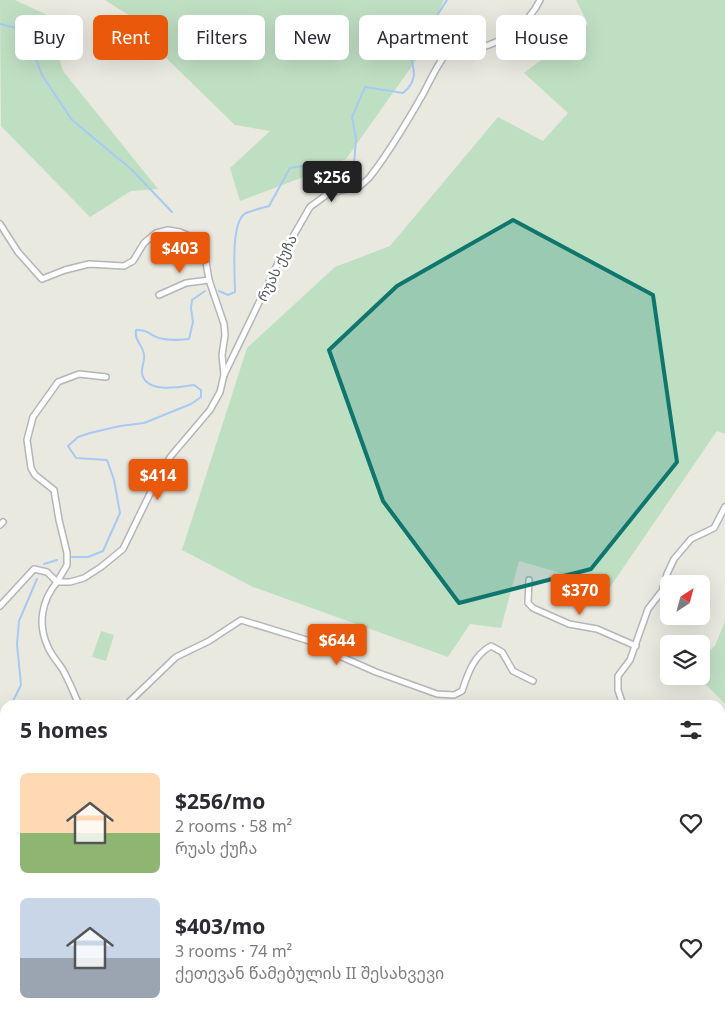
<!DOCTYPE html>
<meta charset="utf-8">
<style>
body{margin:0;font-family:"Noto Sans","Noto Sans Georgian",sans-serif;background:#f7f7f7;color:#2b2b33;height:100vh;display:flex;flex-direction:column;font-size:19px;white-space:nowrap}
*{box-sizing:border-box;margin:0}
p{font-size:16px;color:#7c7c81}
.icon{flex:none;width:28px;height:28px;fill:none;stroke:currentColor;stroke-width:2;stroke-linecap:round;stroke-linejoin:round}
.map{position:relative;flex:1;overflow:hidden}
.side{position:absolute;left:0px;top:700px;width:725px;height:321px;display:flex;flex-direction:column;background:#fff;border-radius:15px 15px 0 0;box-shadow:0 5px 20px #0002}
.side>*{flex:none}
.guide{position:absolute;left:15px;top:15px;width:695px;height:45px;display:flex;gap:10px}
.needle{width:32px;rotate:36deg}
.fabs{position:absolute;left:660px;top:575px;display:grid;gap:10px}
.fabs a{display:grid;place-items:center;width:50px;height:50px;border-radius:8px;background:#fff;box-shadow:0 5px 20px #0002;font-size:25px}
.price{position:absolute;translate:-50% -42px;padding:0 11px;border-radius:5px;background:#ea580c;color:#fff;font-size:16px;line-height:32px;filter:drop-shadow(0 1px 2px #0008)}
.price::after{content:'';position:absolute;left:50%;top:30px;width:15px;height:11px;margin-left:-8px;background:inherit;clip-path:polygon(0 0,100% 0,50% 100%)}
.price.current{background:#222;color:#fff}
ul{padding:0;list-style:none}
li{display:flex;align-items:center;gap:15px;height:125px;padding:0 20px}
li span{display:grid;place-items:center;flex:none;width:140px;height:100px;border-radius:8px;color:#555}
li>.icon{margin-inline-start:auto}
span .icon{width:60px;height:60px;fill:#fffc;stroke-width:1}
li b{font-size:21px}
h2{display:flex;justify-content:space-between;align-items:center;height:60px;padding:0 20px;font-size:21px}
.pill{padding:0 18px;border-radius:8px;background:#fff;box-shadow:0 5px 20px #0002;font-size:18px;line-height:45px}
.pill.current{background:#ea580c;color:#fff}
.map>svg:first-child{display:block}
.green{fill:#bfdfc3}
.water{fill:#a7caf3}
.lines{fill:none;stroke-linecap:round;stroke-linejoin:round}
.stream{stroke:#a7caf3;stroke-width:2}
.minor-casing{stroke:#b3b5b9;stroke-width:8}
.secondary-casing{stroke:#b4b6bb;stroke-width:10}
.minor{stroke:#fff;stroke-width:5}
.secondary{stroke:#fff;stroke-width:8}
.marked{fill:#0f766e;fill-opacity:0.2;stroke:#0f766e;stroke-width:4;stroke-linejoin:round}
.labels{text-anchor:middle;stroke-width:5;stroke-linejoin:round;paint-order:stroke}
.street-label{font-size:14px;fill:#595b5f;stroke:#fff}
</style>
<div class="map">
<svg width="725" height="1021" viewBox="0 0 725 1021">
<rect width="100%" height="100%" fill="#eae9e0"/>
<g class="green">
<polygon points="0,0 15,0 47,15 63,71 158,189 131,191 90,217 1,126"/>
<polygon points="105,0 444,0 419,56 346,159 306,176 240,201 230,168 270,131 235,125 162,54 160,35"/>
<polygon points="576,0 725,0 725,434 717,431 610,587 519,561 501,628 470,624 448,657 253,587 182,550 247,348 335,267 390,246 498,117 543,141 568,113 524,73 588,24"/>
<polygon points="725,621 725,704 698,676 701,676 701,658 715,646"/>
<polygon points="101,631 114,635 106,661 92,657"/>
<polygon points="5,725 5,836 0,831 0,726"/>
<path d="M725 785V824C721 810 717 798 725 785Z"/>
</g>
<g class="water">
<polygon points="0,934 5,939 5,1001 0,997"/>
<polygon points="20,1016 191,1016 196,1021 21,1021"/>
</g>
<g class="lines">
<g class="stream">
<polyline points="0,24 25,30 42,75 72,120 131,169 172,212"/>
<path d="M219 291 228 295 235 292C235 275 230 221 246 213 253 210 262 208 269 206L290 168 303 166 342 171 354 164 356 139 352 117 365 87 403 93C420 79 413 68 409 48L428 30 447 0"/>
<path d="M72 557H88L103 551 120 513 114 480 107 460 76 458 68 446 78 437 90 433 120 426 144 423 191 404 201 397V390L194 385C180 387 147 394 142 374 141 368 145 361 144 355 143 345 134 341 136 330 150 330 149 335 159 338 170 341 179 340 189 339L193 322 191 308 192 300 205 291"/>
<polyline points="44,564 57,560"/>
<polyline points="13,701 21,685 17,644 19,621 37,579"/>
<polyline points="0,820 5,825"/>
<polyline points="0,906 5,896"/>
</g>
<defs>
<g id="minor">
<polyline points="0,224 18,252 42,279 65,270 89,264 124,266 133,261 144,243 156,233 168,230 180,232 198,240 204,250 209,280 224,324 225,335 222,355 224,375"/>
<polyline points="159,295 186,283 209,280"/>
<path d="M106 377 79 374 58 382 33 417 27 440 31 468 35 475 54 490 59 520 67 553V565L57 582H70L84 578 101 567 123 549 160 473 171 456 210 410 220 392 224 375 280 259 310 207 329 193 360 186 369 178C389 153 407 122 423 94 429 83 438 63 446 54 455 45 468 51 479 48 504 42 529 23 540 0"/>
<polyline points="0,525 3,522"/>
<polyline points="529,580 528,603 533,608 569,624 597,629 636,646"/>
<path d="M0 606 34 569 47 572 57 582C42 600 37 624 48 647 51 655 58 662 63 670 69 681 74 693 79 705"/>
<path d="M126 705 176 657 209 641 241 620 313 642 335 654 376 672 437 694 454 695 462 691C468 673 474 655 491 646L502 652 513 671 533 681"/>
<polyline points="623,705 618,690 618,676 630,660 648,609 662,591 667,574 674,559 691,539 714,528 725,507"/>
<polyline points="720,939 725,950"/>
</g>
<g id="secondary">
<polyline points="0,721 5,720"/>
<polyline points="720,912 725,912"/>
</g>
</defs>
<use href="#minor" class="minor-casing"/>
<use href="#secondary" class="secondary-casing"/>
<use href="#minor" class="minor"/>
<use href="#secondary" class="secondary"/>
</g>
<path class="marked" d="M513 220 653 295 677 462 591 569 459 603 383 501 329 350 397 286Z"/>
<g class="labels">
<g class="street-label">
<text transform="translate(277 268) rotate(-64)" y="5">რუას ქუჩა</text>
</g>
</g>
</svg>
<div class="fabs">
<a><svg class="needle" viewBox="-14 -14 28 28"><path d="M0-13l5 13h-10z" fill="#e53935"/><path d="M0 13l5-13h-10z" fill="#7c7c81"/></svg></a>
<a><svg class="icon" aria-label="layers" viewBox="0 0 24 24"><path d="M12 4l9 5-9 5-9-5zM3 14l9 5 9-5"/></svg></a>
</div>
<b class="price current" style="left:332px;top:203px">$256</b>
<b class="price" style="left:180px;top:274px">$403</b>
<b class="price" style="left:158px;top:501px">$414</b>
<b class="price" style="left:580px;top:616px">$370</b>
<b class="price" style="left:337px;top:666px">$644</b>
<div class="guide">
<a class="pill">Buy</a>
<a class="pill current">Rent</a>
<a class="pill">Filters</a>
<a class="pill">New</a>
<a class="pill">Apartment</a>
<a class="pill">House</a>
</div>
<section class="side">
<h2>5 homes<svg class="icon" aria-label="filters" viewBox="0 0 24 24"><path d="M4 7h16M4 17h16"/><circle cx="9" cy="7" r="2"/><circle cx="15" cy="17" r="2"/></svg></h2>
<ul>
<li><span style="background:linear-gradient(#ffd9b3 60%,#8fb573 0)"><svg class="icon" aria-label="home" viewBox="0 0 24 24"><path d="M3 11l9-7 9 7M6 9v11h12V9"/></svg></span><div><b>$256/mo</b><p>2 rooms · 58 m²</p><p>რუას ქუჩა</p></div><svg class="icon" aria-label="heart" viewBox="0 0 24 24"><path d="M12 20l-8-8c-3-5 5-10 8-4 3-6 11-1 8 4z"/></svg></li>
<li><span style="background:linear-gradient(#c9d6e8 60%,#9aa5b1 0)"><svg class="icon" aria-label="home" viewBox="0 0 24 24"><path d="M3 11l9-7 9 7M6 9v11h12V9"/></svg></span><div><b>$403/mo</b><p>3 rooms · 74 m²</p><p>ქეთევან წამებულის II შესახვევი</p></div><svg class="icon" aria-label="heart" viewBox="0 0 24 24"><path d="M12 20l-8-8c-3-5 5-10 8-4 3-6 11-1 8 4z"/></svg></li>
</ul>
</section>
</div>
